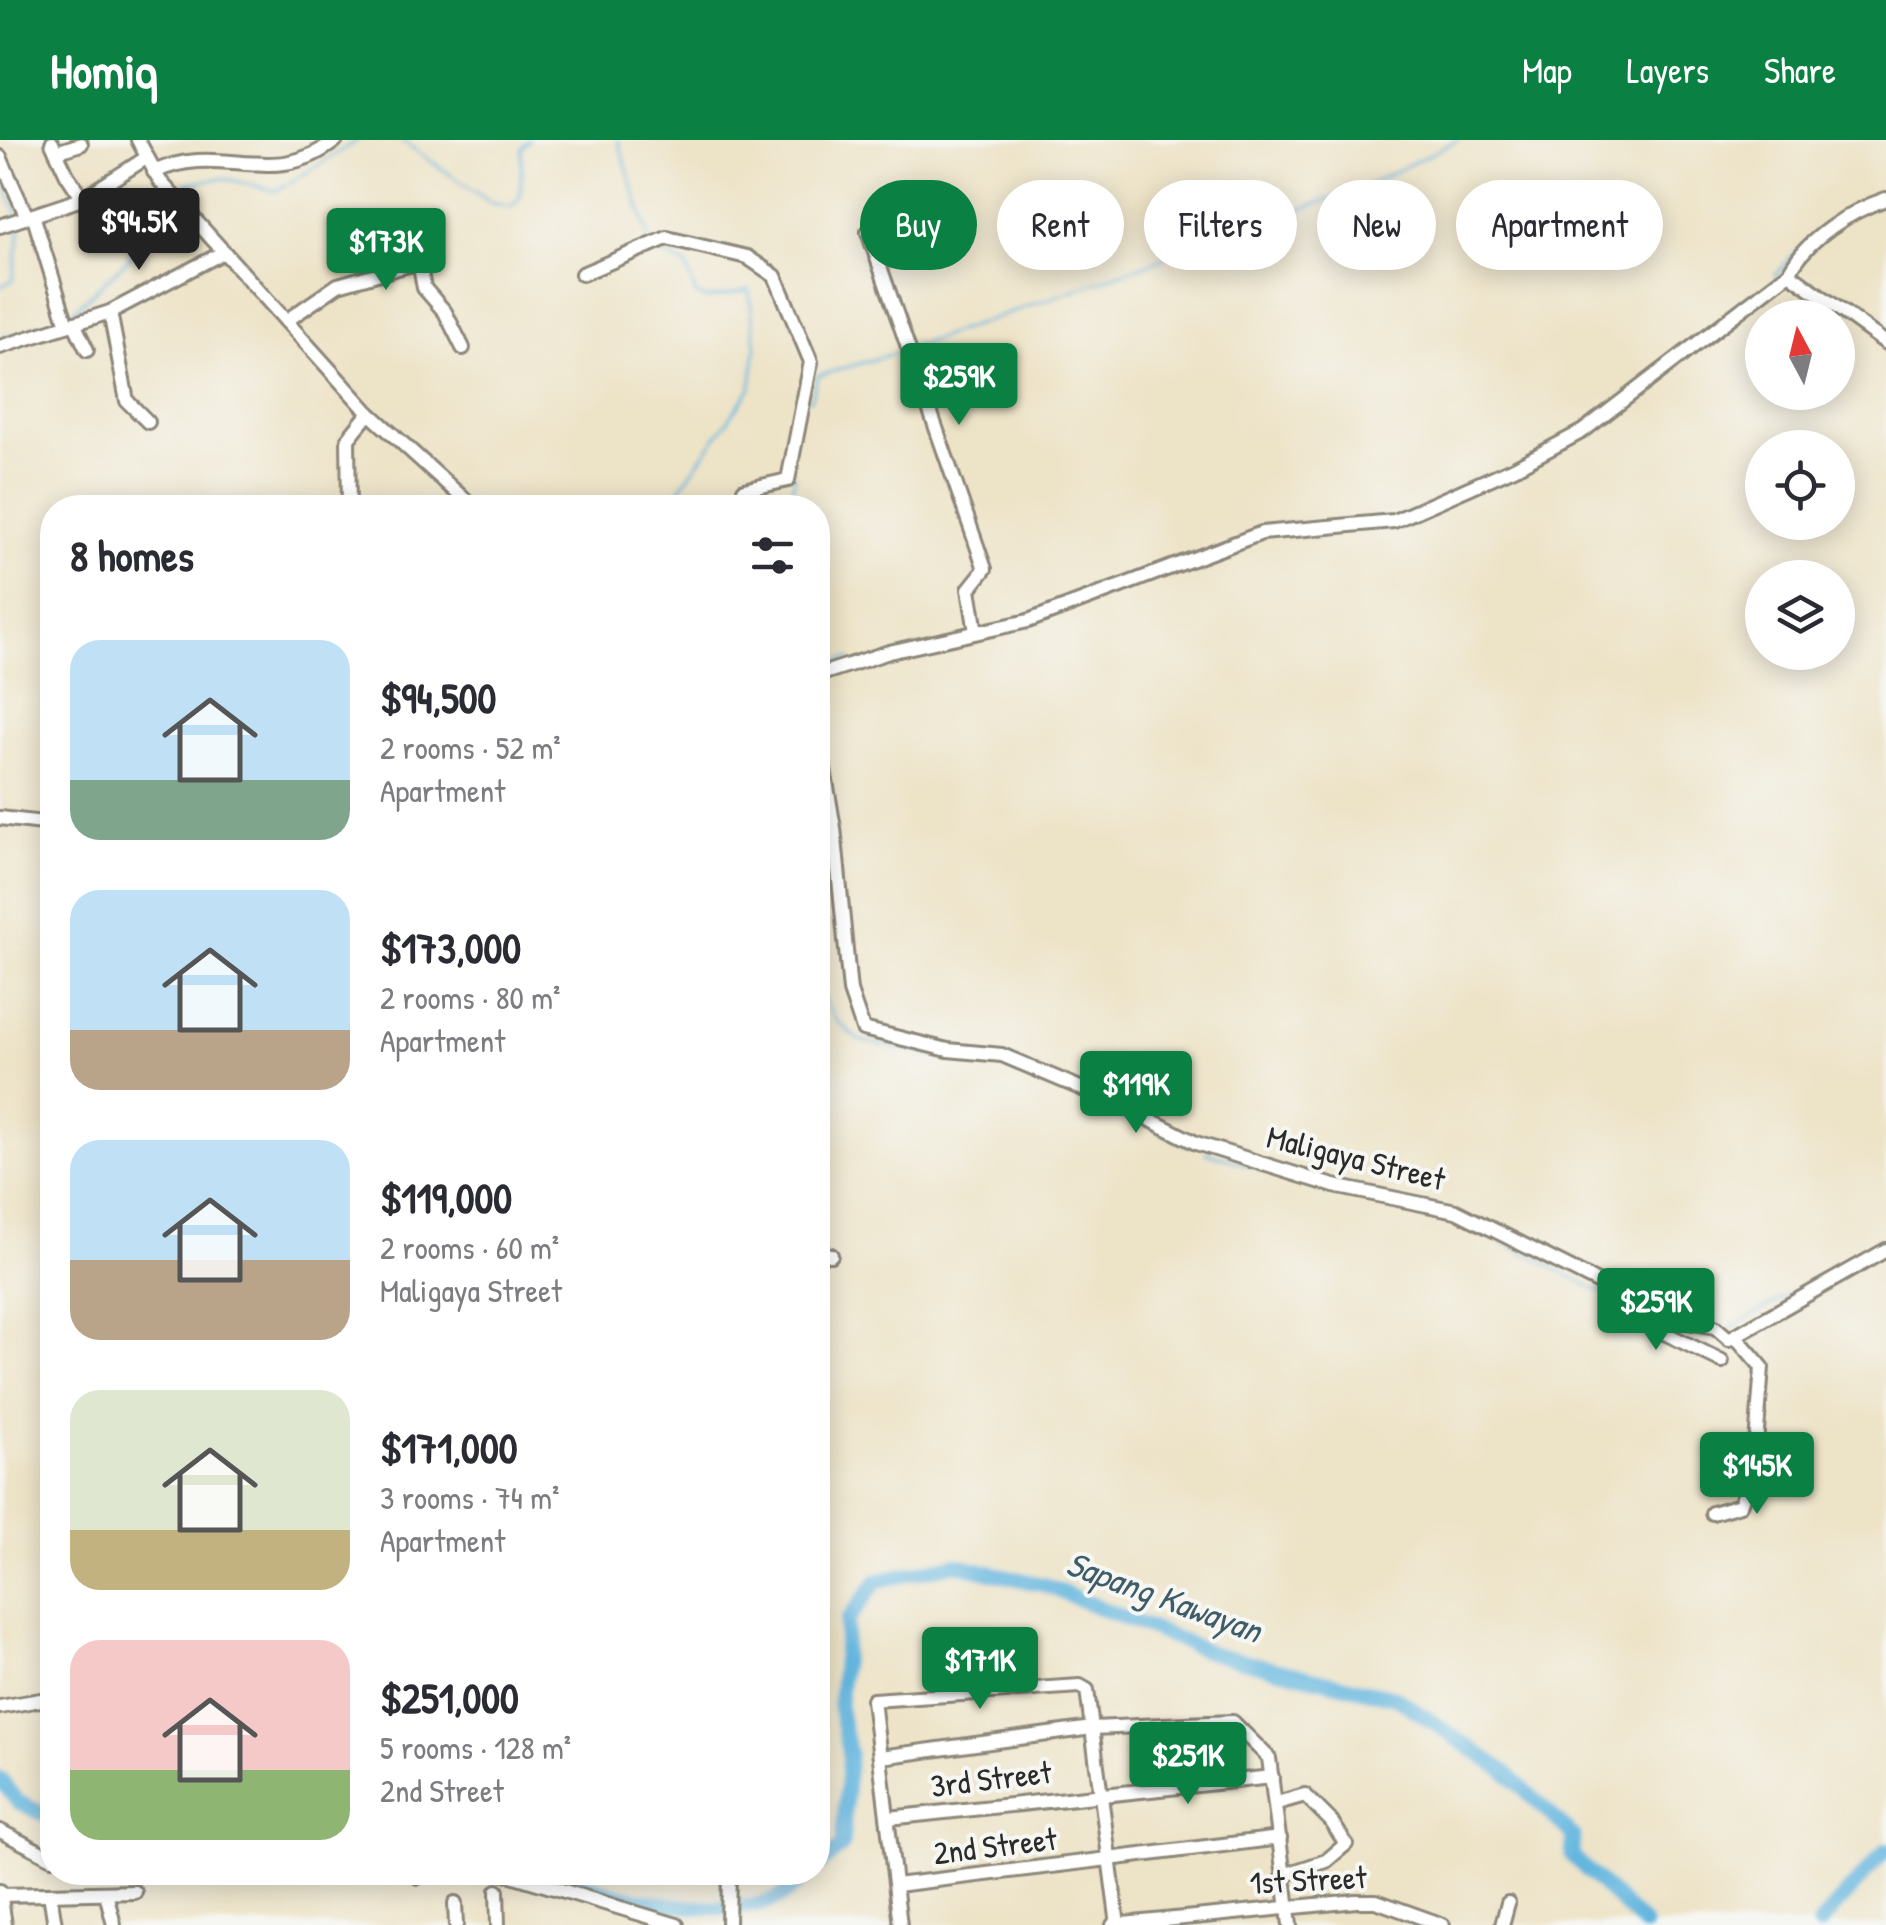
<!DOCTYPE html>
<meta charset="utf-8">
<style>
body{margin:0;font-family:"Patrick Hand",sans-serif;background:#f2f2f3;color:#2b2b33;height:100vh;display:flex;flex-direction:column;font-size:38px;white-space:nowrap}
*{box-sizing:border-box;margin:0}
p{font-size:32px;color:#7c7c81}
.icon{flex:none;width:55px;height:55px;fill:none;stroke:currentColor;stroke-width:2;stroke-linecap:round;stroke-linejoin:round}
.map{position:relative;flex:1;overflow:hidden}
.details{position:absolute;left:40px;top:355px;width:790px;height:1390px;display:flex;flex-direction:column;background:#fff;border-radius:40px;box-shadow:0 5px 25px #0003}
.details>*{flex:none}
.top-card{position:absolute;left:860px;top:40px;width:875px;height:90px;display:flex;gap:20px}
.needle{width:65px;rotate:353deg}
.buttons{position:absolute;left:1745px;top:160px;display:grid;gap:20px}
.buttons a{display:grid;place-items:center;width:110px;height:110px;border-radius:50%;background:#fff;box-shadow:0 5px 25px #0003;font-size:50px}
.price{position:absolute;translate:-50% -85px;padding:0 22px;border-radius:10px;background:#0b8043;color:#fff;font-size:32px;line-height:65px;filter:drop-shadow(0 2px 5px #0008)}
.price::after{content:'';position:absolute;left:50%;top:60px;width:30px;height:22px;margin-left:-15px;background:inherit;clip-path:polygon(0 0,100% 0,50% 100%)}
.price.selected{background:#222;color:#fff}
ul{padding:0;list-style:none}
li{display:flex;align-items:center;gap:30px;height:250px;padding:0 30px}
li span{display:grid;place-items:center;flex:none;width:280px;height:200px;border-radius:30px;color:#555}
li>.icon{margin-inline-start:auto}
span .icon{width:120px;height:120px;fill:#fffc;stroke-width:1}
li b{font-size:42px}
h2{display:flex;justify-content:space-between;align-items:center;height:120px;padding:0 30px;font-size:42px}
.tag{padding:0 35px;border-radius:45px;background:#fff;box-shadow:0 5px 25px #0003;font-size:35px;line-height:90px}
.tag.selected{background:#0b8043;color:#fff}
header{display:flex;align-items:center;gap:60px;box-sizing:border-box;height:140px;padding:0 50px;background:#0b8043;color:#fff}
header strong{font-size:48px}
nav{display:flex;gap:55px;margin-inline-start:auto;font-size:35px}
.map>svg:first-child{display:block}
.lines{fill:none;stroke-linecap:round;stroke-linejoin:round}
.stream{stroke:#63b6df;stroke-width:2.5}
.river{stroke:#63b6df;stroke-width:15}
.minor-casing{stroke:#8c8779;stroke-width:18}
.minor{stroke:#fff;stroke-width:12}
.labels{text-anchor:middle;stroke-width:8;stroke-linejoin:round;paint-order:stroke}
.street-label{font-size:32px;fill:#2b2b2b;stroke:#f6f6f2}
.water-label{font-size:35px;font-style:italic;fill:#3f5c6a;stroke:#f6f6f2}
</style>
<header>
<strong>Homiq</strong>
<nav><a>Map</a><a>Layers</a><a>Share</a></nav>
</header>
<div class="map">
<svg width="1886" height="1785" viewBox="0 0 1886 1785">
<rect width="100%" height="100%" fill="#f6f6f2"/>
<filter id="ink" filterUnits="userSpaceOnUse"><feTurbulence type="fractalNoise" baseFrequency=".01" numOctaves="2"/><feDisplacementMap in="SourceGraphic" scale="20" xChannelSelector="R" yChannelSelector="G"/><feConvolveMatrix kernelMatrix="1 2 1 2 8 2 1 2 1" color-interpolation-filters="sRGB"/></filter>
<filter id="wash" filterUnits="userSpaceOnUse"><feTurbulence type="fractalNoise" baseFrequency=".0048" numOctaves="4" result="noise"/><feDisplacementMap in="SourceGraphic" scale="40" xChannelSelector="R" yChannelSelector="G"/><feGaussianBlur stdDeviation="2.25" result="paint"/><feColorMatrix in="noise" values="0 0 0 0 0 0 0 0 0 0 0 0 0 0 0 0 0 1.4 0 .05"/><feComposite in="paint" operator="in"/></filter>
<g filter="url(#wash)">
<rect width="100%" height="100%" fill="#ede3c7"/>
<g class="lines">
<g class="stream">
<polyline points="401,0 491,63 511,67 520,57 522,7 529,0"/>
<polyline points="618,0 649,98"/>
<polyline points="4,42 18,76"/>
<polyline points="178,56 188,43 224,38 277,51 358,0"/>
<polyline points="654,110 686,125 696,155 708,159 749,150 756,207 751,248 666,368"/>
<polyline points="1775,136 1799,109"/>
<polyline points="0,147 13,140 21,84"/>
<polyline points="70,174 132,116 173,62"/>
<polyline points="0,199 60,181"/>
<polyline points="913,207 1364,47 1458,0"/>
<polyline points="810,260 818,236 905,210"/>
<polyline points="788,368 795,336"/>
<polyline points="1278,385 1295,384"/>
<polyline points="818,496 828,523 851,518"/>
<polyline points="818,849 835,879 858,900 954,921 986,921 1104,965"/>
<polyline points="1143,983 1189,1006"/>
<polyline points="1206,1012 1327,1050"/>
<polyline points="1418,1070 1477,1089"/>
<polyline points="1484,1092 1646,1175"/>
<polyline points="1672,1185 1713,1192"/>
<polyline points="1726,1190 1886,1101"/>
</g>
<g class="river">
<polyline points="0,1639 18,1662 52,1678"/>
<polyline points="818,1726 842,1706 849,1615 839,1566 847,1481 877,1441 955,1424 1044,1445 1211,1513 1397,1558 1506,1632 1573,1696 1572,1716 1644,1785"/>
<path d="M555 1732C601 1758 733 1783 780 1757 791 1751 801 1740 810 1732"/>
<polyline points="1819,1785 1886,1710"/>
</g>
</g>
</g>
<g filter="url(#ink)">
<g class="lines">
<defs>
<g id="minor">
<polyline points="138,0 160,41 369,273 474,368"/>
<polyline points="52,3 67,35 110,100"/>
<polyline points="56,12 81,4"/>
<polyline points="0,17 27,77"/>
<path d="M154 32C221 0 273 51 336 0"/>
<polyline points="34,78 67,185"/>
<polyline points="0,86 82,59 146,18"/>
<polyline points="868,92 985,429 969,449 976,492"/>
<polyline points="1789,133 1886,203"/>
<polyline points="582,134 667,98 747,117 775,136 811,222 788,340 744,350 741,368"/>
<polyline points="110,172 127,261 148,282"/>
<polyline points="286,181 338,145 419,122 424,148 445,172 463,208"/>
<polyline points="74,183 87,210"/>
<polyline points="0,207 110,172 224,112"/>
<polyline points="349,368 348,299 369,273"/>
<path d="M818 535 889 512 1028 481 1262 393 1394 381 1514 328 1583 291 1789 133C1806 99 1850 71 1886 59"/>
<polyline points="818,594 834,688 850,851 863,889 948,910 1002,915 1125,967 1196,1003 1334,1046 1456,1071 1671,1179 1715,1187 1729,1199 1886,1110"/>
<polyline points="0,678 52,684"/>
<polyline points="818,1113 831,1115"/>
<polyline points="1652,1169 1646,1184 1722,1221"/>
<polyline points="1712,1373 1740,1365 1754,1330 1762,1227 1736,1197"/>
<polyline points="993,1550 992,1528 1002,1520 1001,1511"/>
<polyline points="0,1567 52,1558"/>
<polyline points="881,1617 1092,1588 1233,1582 1269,1618 1290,1785"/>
<polyline points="1277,1663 1305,1655 1331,1681 1346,1704 1326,1721 1284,1735"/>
<polyline points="889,1678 1272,1637"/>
<polyline points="0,1691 52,1718"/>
<polyline points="501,1732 677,1785"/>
<polyline points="418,1737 419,1732"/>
<polyline points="896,1745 1280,1698"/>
<polyline points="0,1751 5,1785"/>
<polyline points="497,1751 498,1785"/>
<polyline points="106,1753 114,1785"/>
<polyline points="50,1754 55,1785"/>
<polyline points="0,1755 135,1752"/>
<polyline points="455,1763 456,1785"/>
<polyline points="728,1785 729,1732"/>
<polyline points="900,1785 873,1560 1080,1546 1087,1550 1118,1785"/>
<polyline points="1113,1785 1356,1761 1376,1761 1443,1785"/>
<polyline points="1502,1785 1508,1763"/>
</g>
</defs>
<use href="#minor" class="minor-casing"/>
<use href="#minor" class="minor"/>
</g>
</g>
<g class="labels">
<g class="street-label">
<text transform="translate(1356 1018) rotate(14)" y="11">Maligaya Street</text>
<text transform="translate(991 1639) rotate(-7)" y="11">3rd Street</text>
<text transform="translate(995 1706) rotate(-7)" y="11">2nd Street</text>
<text transform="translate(1308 1740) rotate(-3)" y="11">1st Street</text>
</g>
<g class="water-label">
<text transform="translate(1164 1457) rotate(20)" y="12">Sapang Kawayan</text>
</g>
</g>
</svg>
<div class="buttons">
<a><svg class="needle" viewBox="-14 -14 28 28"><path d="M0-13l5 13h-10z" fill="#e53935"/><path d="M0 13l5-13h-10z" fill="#7c7c81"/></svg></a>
<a><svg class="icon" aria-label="locate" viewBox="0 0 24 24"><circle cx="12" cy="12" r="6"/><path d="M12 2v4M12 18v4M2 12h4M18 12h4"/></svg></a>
<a><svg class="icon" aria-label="layers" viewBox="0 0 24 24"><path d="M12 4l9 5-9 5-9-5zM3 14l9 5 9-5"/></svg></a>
</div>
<b class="price selected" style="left:139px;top:133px">$94.5K</b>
<b class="price" style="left:386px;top:153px">$173K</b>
<b class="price" style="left:959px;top:288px">$259K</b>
<b class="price" style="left:1136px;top:996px">$119K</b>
<b class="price" style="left:1656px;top:1213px">$259K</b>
<b class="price" style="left:1757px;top:1377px">$145K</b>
<b class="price" style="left:980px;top:1572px">$171K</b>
<b class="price" style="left:1188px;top:1667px">$251K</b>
<div class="top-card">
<a class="tag selected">Buy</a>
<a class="tag">Rent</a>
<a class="tag">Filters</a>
<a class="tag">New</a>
<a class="tag">Apartment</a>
</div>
<section class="details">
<h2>8 homes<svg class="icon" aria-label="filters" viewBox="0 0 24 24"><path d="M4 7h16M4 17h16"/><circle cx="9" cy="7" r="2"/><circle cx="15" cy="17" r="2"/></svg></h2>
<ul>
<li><span style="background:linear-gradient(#bfe0f5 70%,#7fa58c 0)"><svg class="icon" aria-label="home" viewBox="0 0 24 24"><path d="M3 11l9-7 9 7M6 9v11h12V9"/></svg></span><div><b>$94,500</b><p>2 rooms · 52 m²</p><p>Apartment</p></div></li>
<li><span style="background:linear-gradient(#bfe0f5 70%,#b9a48a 0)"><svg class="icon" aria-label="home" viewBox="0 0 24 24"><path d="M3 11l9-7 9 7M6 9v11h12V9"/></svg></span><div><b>$173,000</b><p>2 rooms · 80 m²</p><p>Apartment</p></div></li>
<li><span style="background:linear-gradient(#bfe0f5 60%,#b9a48a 0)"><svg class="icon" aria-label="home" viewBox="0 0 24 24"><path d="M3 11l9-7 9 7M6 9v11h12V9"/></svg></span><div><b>$119,000</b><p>2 rooms · 60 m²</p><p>Maligaya Street</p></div></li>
<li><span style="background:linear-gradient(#dfe7d0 70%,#c2b280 0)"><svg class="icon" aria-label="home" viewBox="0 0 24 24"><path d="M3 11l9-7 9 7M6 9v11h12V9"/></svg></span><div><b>$171,000</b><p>3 rooms · 74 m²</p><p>Apartment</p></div></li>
<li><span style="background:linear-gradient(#f6c9c9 65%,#8fb573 0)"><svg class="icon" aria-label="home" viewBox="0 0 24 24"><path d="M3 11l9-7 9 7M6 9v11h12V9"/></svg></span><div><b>$251,000</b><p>5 rooms · 128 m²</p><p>2nd Street</p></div></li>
</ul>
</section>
</div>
